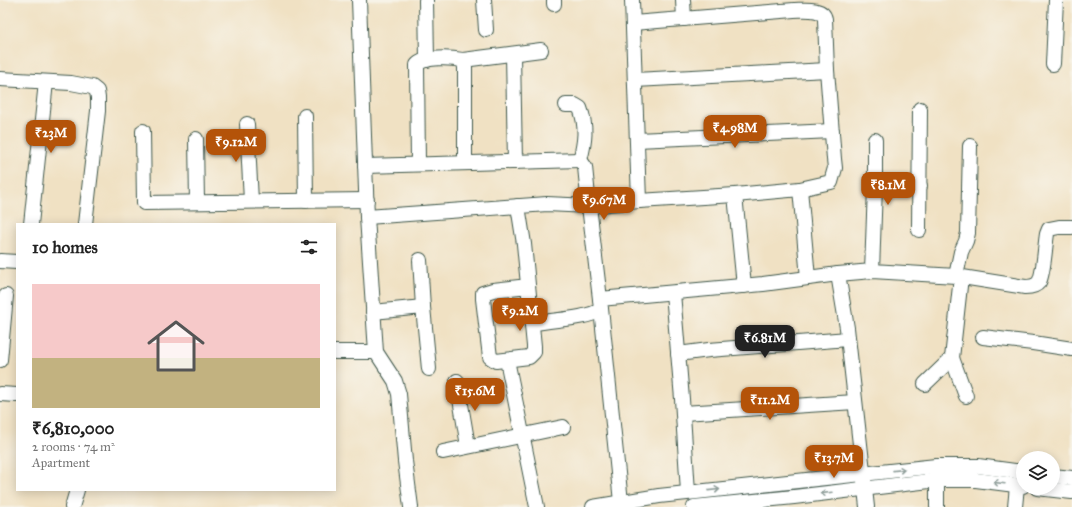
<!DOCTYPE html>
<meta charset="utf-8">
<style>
body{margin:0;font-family:"IM FELL Great Primer",serif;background:#f2f2f2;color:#222;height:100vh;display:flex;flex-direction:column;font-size:15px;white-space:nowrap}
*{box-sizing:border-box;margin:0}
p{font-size:13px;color:#767676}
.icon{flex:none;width:22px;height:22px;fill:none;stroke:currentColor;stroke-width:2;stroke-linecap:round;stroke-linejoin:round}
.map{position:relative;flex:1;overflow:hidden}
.details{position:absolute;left:16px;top:223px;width:320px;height:268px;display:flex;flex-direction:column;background:#fff;border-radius:0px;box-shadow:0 2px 10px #0003}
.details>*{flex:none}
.controls{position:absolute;left:1016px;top:451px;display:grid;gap:8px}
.controls a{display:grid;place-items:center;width:44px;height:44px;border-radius:50%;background:#fff;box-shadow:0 2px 10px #0003;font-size:20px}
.price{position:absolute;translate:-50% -34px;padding:0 9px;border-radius:8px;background:#b45309;color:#fff;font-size:13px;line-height:26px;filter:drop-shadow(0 1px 2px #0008)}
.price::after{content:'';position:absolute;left:50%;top:24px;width:12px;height:9px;margin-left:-6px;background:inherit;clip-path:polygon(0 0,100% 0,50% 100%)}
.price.active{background:#222;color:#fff}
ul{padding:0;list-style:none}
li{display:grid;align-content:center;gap:8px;height:212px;padding:0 16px}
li+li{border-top:1px solid #e0e0e0}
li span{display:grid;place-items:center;height:124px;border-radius:0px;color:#555}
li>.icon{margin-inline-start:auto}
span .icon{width:72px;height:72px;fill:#fffc;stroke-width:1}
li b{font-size:17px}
h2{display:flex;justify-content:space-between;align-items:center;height:48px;padding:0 16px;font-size:17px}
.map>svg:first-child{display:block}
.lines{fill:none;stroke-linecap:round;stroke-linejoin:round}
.minor-casing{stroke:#3e5649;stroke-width:16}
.minor{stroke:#fff;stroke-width:14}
.oneway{stroke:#8f9e9a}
</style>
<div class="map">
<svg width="1072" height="507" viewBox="0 0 1072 507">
<rect width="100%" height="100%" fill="#f7f3e8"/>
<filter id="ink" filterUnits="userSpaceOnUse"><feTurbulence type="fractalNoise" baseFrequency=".025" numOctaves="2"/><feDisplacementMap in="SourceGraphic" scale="8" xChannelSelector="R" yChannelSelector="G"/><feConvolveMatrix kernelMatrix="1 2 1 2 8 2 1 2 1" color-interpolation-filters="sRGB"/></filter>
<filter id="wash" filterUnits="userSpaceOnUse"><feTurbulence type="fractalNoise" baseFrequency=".012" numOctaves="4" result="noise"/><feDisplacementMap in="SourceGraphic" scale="16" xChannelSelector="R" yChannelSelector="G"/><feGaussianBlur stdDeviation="0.9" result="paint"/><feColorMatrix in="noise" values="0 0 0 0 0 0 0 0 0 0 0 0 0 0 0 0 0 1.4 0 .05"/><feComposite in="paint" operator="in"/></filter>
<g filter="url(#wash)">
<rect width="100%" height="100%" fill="#f0e1c3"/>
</g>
<g filter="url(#ink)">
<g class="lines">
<defs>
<g id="minor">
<polyline points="359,0 367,217 376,352 395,381 399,394 405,461 411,507"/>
<polyline points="426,0 427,60"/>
<polyline points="484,0 486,30"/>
<polyline points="632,0 639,201"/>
<polyline points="683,0 684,19"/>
<polyline points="554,4 554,0"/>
<polyline points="513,54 515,162"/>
<polyline points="463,60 541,50"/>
<polyline points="1053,64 1056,0"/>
<polyline points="0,79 71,83 92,87 97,91 98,98 98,111 85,224"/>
<polyline points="635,80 827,70"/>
<path d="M566 105H575L580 108C587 126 585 142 580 160"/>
<polyline points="305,116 306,201"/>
<polyline points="247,124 251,201"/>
<polyline points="143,131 144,203 367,200"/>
<polyline points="196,139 197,202"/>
<polyline points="637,140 832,131"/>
<path d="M580 160 585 167 589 206 639 201 735 195 800 189 831 182 835 168 834 159 827 70 825 19C823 7 804 10 794 10L633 23"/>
<path d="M418 164 417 65C424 56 452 58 463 60L465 67V163"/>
<polyline points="365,166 580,160"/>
<polyline points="875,187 920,186"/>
<polyline points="800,189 808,278"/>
<polyline points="735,195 744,286"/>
<polyline points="518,206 524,244 534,346 534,352 529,357 496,361 490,357 483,299 483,293 493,290 528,286"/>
<polyline points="367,217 547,204 589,206 600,299"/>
<polyline points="31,224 46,82"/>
<polyline points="919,230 920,109"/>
<polyline points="420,260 423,307"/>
<polyline points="0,261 17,262"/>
<polyline points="872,271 875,187 875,140"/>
<polyline points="838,274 847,328 867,507"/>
<polyline points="956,276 961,252 966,241 968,233 970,146"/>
<polyline points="673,293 682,399 688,492"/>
<polyline points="373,312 423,307 429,369"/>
<path d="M532 324C553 319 582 320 601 310"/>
<polyline points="983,337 1033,343 1072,349"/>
<polyline points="335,352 376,352"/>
<polyline points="678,354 709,350 848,339"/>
<polyline points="952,358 961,277"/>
<polyline points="0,360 6,296"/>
<polyline points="507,360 537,507"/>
<polyline points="457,381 468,446"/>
<polyline points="925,384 952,358 966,396"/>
<polyline points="0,394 17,395"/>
<polyline points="683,413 855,402"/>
<polyline points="443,452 563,427"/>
<polyline points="937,471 937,507"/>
<polyline points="1053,476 1072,478"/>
<polyline points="1037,488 1072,492"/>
<path d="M621 502 600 299 763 284 838 274 872 271 956 276 1025 287C1030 287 1036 286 1039 282 1044 273 1045 245 1047 234L1049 229 1059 227H1072"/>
<polyline points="72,507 77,490"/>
<polyline points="593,507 659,496 936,466 978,466 1023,472"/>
<polyline points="694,507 794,497 938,480 976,480 1023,486"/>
<polyline points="1015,507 1017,486"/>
</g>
</defs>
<use href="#minor" class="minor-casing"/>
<use href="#minor" class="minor"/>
</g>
<defs><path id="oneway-shaft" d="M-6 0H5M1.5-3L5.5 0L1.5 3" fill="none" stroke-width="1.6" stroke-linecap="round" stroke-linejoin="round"/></defs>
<g class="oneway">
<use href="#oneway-shaft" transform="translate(899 470) rotate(-6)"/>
<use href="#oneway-shaft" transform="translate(999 483) rotate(-173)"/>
<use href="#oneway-shaft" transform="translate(714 490) rotate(-6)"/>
<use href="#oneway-shaft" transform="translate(826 493) rotate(173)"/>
</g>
</g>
</svg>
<div class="controls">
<a><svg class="icon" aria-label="layers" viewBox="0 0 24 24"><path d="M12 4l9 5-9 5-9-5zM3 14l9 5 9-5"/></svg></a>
</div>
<b class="price" style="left:735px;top:149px">₹4.98M</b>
<b class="price" style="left:51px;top:154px">₹23M</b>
<b class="price" style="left:236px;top:163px">₹9.12M</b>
<b class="price" style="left:888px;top:206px">₹8.1M</b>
<b class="price" style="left:604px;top:221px">₹9.67M</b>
<b class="price" style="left:520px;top:332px">₹9.2M</b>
<b class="price active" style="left:765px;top:359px">₹6.81M</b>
<b class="price" style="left:475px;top:412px">₹15.6M</b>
<b class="price" style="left:770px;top:421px">₹11.2M</b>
<b class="price" style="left:834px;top:479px">₹13.7M</b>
<section class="details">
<h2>10 homes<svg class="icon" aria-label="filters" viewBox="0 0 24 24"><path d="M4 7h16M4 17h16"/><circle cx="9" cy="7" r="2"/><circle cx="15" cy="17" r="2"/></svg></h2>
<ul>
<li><span style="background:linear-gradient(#f6c9c9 60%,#c2b280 0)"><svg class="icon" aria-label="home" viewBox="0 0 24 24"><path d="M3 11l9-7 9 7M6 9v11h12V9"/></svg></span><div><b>₹6,810,000</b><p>2 rooms · 74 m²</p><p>Apartment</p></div></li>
</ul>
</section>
</div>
